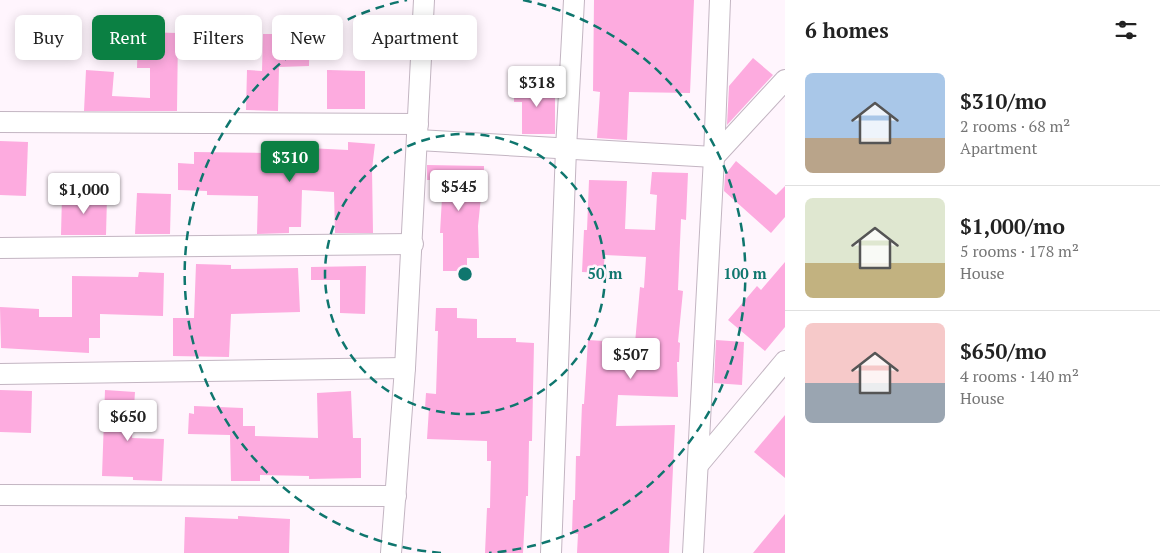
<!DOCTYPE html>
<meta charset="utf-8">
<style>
body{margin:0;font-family:"PT Serif",serif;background:#f6f6f6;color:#222;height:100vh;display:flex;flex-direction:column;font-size:19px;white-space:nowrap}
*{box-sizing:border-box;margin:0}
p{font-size:16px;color:#767676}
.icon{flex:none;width:28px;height:28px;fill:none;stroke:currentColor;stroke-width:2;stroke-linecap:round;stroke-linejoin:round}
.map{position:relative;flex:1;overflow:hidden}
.side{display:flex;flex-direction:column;background:#fff;width:375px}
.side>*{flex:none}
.guide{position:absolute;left:15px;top:15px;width:475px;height:45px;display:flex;gap:10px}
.price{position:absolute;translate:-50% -42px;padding:0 11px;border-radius:5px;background:#fff;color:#222;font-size:16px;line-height:32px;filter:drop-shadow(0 1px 2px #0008)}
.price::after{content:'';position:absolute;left:50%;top:30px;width:15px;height:11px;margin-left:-8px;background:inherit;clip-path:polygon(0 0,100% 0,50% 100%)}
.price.active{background:#0b8043;color:#fff}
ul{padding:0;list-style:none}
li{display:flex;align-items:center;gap:15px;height:125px;padding:0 20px}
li+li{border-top:1px solid #e0e0e0}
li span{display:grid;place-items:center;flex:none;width:140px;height:100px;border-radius:8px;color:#555}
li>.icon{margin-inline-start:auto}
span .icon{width:60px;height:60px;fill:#fffc;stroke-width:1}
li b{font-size:21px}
h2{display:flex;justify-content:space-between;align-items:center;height:60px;padding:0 20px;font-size:21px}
.tag{padding:0 18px;border-radius:8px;background:#fff;box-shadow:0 2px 12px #0003;font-size:18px;line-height:45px}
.tag.active{background:#0b8043;color:#fff}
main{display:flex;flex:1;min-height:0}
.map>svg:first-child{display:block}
.building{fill:#fdabdf}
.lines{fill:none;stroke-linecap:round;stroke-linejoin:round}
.minor-casing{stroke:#c3b5c2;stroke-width:22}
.minor{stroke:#fff;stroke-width:20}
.ring{fill:none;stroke:#0f766e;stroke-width:2.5;stroke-dasharray:9 6}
.centre{fill:#0f766e;stroke:#fff5fd;stroke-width:2.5}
.ring-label{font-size:15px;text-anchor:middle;font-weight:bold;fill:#0f766e;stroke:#fff5fd;stroke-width:5;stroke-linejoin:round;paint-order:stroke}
</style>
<main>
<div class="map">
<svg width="785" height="553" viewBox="0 0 785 553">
<rect width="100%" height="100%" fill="#fff5fd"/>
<g class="building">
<polygon points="594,0 694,0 690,93 629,92 627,140 597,138 600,92 593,91"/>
<polygon points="289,19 310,19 309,66 279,67 278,111 246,110 247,70 262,71 263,34 289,34"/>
<polygon points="138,32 178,33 177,111 84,111 86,70 114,72 112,96 150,98 150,68 137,68"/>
<polygon points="753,58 773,75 727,125 729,86"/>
<polygon points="327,70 365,71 365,109 327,109"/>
<polygon points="514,84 555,84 555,134 522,134 522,102 514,102"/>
<polygon points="0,141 28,142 26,196 0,195"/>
<polygon points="348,142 375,144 372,169 373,233 335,233 334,192 302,190 301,227 289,227 289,233 257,234 258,196 207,195 207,191 178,190 178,163 194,164 194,152 267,153 267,146 348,150"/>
<polygon points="736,161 776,195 785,186 785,217 771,233 724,191 725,175"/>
<polygon points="427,165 484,166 484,197 481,197 478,226 479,258 467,258 467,271 443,271 443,233 440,233 443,180 427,180"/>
<polygon points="652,172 688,173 686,220 681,219 678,290 683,291 678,342 680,343 679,362 677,362 678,397 618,395 616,426 675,425 669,553 577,553 578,534 572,533 573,500 575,500 576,456 580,456 582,404 584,404 588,340 635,343 640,287 644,288 646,257 605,255 603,273 582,272 584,230 587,230 589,180 627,181 625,229 655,230 657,195 650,194"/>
<polygon points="137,193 171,194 170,234 135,234"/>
<polygon points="62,195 107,197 106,235 61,235"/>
<polygon points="785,262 785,327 765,351 728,320 757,286 761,290"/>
<polygon points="196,264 231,265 231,269 298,268 300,312 231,314 229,357 173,356 173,318 194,318"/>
<polygon points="366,266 365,314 340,313 340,280 311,280 311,267"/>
<polygon points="139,272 164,273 163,316 100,314 100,338 89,338 89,353 1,348 0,307 39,309 39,317 72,317 72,276 138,277"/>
<polygon points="436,308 457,308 457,318 477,319 477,338 516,338 516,342 534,343 532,441 529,441 528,496 526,496 523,553 485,553 487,508 490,508 491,461 487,461 487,441 427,439 429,408 425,408 426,393 436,394 438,331 435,331"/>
<polygon points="716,340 744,342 742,385 714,383"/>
<polygon points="0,390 32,391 31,433 0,432"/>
<polygon points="105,390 135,392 132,438 164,439 162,481 133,480 133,477 102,476"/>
<polygon points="351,391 353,438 361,438 361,478 309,479 309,476 260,475 260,481 231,481 230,435 188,434 189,413 194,414 194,406 243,408 243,426 255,426 255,436 318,438 317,393"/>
<polygon points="785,415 785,478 754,452"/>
<polygon points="785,514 785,553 753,553"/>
<polygon points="238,516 290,519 289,553 184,553 185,517 238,519"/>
</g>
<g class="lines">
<defs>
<g id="minor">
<polyline points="0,122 418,124"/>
<polyline points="418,140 714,157 785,80"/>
<polyline points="0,248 413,244"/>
<polyline points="0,374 405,368"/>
<polyline points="698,465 785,361"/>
<polyline points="0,495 396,496"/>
<polyline points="391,553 405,368 424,0"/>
<polyline points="551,553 566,149 574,0"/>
<polyline points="693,553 714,157 720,0"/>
</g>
</defs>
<use href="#minor" class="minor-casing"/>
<use href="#minor" class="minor"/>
</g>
<g class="ring">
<circle cx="465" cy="274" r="140"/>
<path d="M441 553A280 280 0 0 1 407 0M523 0A280 280 0 0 1 489 553"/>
</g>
<circle cx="465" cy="274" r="8" class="centre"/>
<g class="ring-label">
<text x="605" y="279">50 m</text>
<text x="745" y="279">100 m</text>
</g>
</svg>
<b class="price" style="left:537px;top:108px">$318</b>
<b class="price active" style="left:290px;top:183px">$310</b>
<b class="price" style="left:459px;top:212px">$545</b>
<b class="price" style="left:84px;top:215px">$1,000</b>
<b class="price" style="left:631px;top:380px">$507</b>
<b class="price" style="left:128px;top:442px">$650</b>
<div class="guide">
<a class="tag">Buy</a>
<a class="tag active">Rent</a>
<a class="tag">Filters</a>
<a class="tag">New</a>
<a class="tag">Apartment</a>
</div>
</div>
<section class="side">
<h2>6 homes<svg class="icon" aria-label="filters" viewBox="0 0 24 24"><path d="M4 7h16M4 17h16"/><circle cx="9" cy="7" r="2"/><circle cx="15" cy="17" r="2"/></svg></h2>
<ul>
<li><span style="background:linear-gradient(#a9c7e8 65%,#b9a48a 0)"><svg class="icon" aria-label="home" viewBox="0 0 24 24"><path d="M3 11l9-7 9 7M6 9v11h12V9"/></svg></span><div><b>$310/mo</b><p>2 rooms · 68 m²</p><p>Apartment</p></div></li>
<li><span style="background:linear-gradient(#dfe7d0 65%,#c2b280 0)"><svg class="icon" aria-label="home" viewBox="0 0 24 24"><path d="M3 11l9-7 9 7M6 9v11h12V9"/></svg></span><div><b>$1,000/mo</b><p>5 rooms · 178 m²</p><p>House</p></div></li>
<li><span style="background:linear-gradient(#f6c9c9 60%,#9aa5b1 0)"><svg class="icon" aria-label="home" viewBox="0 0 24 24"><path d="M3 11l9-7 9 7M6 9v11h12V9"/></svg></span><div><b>$650/mo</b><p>4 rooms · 140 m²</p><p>House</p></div></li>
</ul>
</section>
</main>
